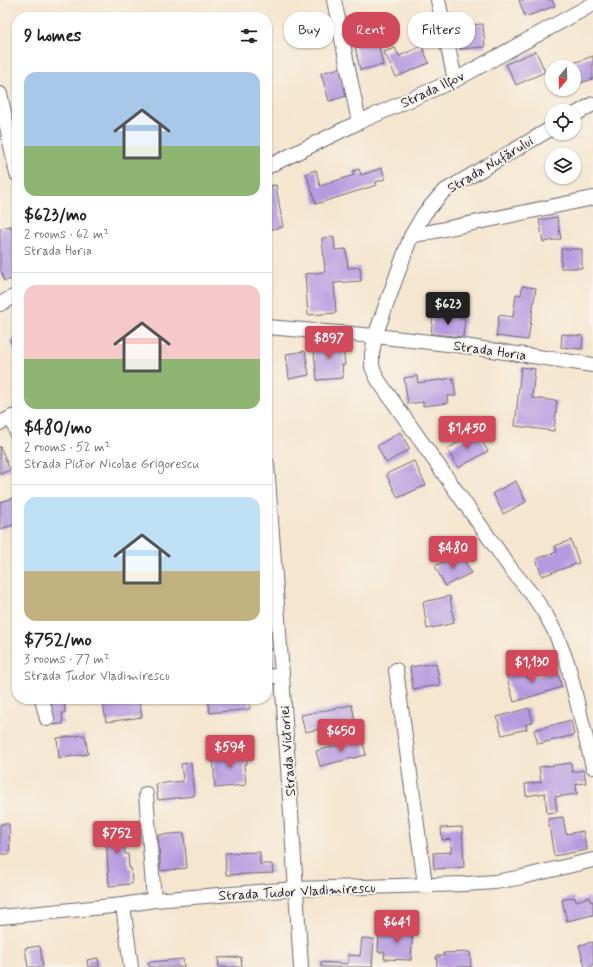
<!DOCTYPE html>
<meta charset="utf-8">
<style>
body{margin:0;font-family:Mynerve,sans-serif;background:#f2f2f2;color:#222;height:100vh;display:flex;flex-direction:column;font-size:15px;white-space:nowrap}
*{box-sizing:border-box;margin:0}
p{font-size:13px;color:#767676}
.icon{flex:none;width:22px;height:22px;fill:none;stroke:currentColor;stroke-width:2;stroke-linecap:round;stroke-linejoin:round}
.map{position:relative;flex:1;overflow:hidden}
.side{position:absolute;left:12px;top:12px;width:260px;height:692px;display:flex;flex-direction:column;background:#fff;border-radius:16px;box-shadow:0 1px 3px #0004}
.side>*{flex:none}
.banner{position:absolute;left:284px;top:12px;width:249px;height:36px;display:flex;gap:8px}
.needle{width:26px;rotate:199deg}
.buttons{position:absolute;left:545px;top:60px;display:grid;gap:8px}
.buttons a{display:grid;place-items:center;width:36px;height:36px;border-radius:50%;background:#fff;box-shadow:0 1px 3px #0004;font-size:20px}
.price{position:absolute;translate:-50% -34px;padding:0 9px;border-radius:4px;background:#d1495b;color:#fff;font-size:13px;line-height:26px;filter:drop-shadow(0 1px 2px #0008)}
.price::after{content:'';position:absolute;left:50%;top:24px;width:12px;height:9px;margin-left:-6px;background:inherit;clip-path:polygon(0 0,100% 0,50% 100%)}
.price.selected{background:#222;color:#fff}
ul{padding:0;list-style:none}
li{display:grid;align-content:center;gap:8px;height:212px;padding:0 12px}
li+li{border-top:1px solid #e0e0e0}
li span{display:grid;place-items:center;height:124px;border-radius:12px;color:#555}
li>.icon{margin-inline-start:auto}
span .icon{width:72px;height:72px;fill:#fffc;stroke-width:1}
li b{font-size:17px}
h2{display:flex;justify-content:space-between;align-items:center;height:48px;padding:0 12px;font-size:17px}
.chip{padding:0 14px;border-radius:16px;background:#fff;box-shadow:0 1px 3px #0004;font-size:14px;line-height:36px}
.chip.selected{background:#d1495b;color:#fff}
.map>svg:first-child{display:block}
.building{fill:#b59ae0}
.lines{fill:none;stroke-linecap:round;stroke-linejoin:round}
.street-casing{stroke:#6c676f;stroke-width:16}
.street{stroke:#fff;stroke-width:14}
.labels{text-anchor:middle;stroke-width:4;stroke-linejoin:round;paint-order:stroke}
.street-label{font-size:14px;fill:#22223b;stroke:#f7f3e8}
</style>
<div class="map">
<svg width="593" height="967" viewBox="0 0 593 967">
<rect width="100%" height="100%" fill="#f7f3e8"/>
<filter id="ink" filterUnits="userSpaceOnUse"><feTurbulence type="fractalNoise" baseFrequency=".025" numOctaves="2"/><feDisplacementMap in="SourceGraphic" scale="8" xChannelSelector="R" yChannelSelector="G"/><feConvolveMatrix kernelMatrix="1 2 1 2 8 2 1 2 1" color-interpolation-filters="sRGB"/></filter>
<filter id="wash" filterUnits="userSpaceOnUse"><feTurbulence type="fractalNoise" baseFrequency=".012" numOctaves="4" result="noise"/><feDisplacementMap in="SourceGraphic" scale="16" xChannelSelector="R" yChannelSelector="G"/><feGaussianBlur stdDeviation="0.9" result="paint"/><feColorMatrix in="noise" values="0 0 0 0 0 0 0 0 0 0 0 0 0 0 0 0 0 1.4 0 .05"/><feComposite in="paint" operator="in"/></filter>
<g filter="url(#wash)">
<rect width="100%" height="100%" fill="#f5e6cf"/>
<g id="blocks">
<g class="building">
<polygon points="519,0 552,0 555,6 525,17"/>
<polygon points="483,24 485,47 460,49 459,32 466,32 466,25"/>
<polygon points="374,26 383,65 360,70 352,31"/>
<polygon points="422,46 429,63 396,77 384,52 395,48 399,56"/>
<polygon points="536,51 545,72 516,85 506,64"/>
<polygon points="593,56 593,79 574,85 574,67 562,67"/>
<polygon points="340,68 347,96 329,101 321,73"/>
<polygon points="382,168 385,179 376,182 377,185 316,204 306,173 316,170 320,186 354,175 353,171 359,169 361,175"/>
<polygon points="276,185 283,227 267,230 267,186"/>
<polygon points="557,217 561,239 543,242 539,220"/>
<polygon points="11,226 17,250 17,278 4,281 0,267 0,228"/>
<polygon points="334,237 335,250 346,249 348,268 360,267 361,281 334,283 336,313 308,315 305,274 325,272 322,238"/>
<rect x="561" y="249" width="21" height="19"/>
<polygon points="522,286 536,288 528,340 496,336 499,315 513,317 516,294 521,295"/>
<polygon points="433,315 465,318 463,337 431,334"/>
<polygon points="562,334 583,336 582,349 561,347"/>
<polygon points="17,336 17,356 10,340"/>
<polygon points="342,340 345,365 342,365 343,378 317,380 313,343"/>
<polygon points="305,351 309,375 289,379 286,354"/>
<polygon points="521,367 535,369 532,398 557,401 554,431 515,426"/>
<polygon points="417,376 418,383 453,378 456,396 447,396 448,403 423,406 423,402 408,404 404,378"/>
<polygon points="400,432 410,449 386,463 377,446"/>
<polygon points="476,432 488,451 458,468 447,449"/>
<polygon points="0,446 10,470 0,474"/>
<polygon points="414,461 426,485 398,498 386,474"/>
<polygon points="516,481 526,502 503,514 493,493"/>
<polygon points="14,498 17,509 17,524 0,529 0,502"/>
<polygon points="571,540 579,563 542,576 536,559 557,552 555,546"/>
<polygon points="461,553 471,573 445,586 435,566"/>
<polygon points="450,596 454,623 427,629 423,602"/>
<polygon points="267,649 273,649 275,670 267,671"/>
<polygon points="436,663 440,685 413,689 410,667"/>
<polygon points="525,669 528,679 557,670 562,687 514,702 506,675"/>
<polygon points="46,699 67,699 67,700 64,700 65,713 62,713 63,724 48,725"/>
<polygon points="111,699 139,699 142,717 106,722 103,702 111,701"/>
<polygon points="208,699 249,699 250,709 210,713"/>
<polygon points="352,705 355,722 305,732 301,715"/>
<polygon points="529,708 533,722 526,724 527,729 502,735 497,717"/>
<polygon points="571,720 574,735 538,744 534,730"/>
<polygon points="85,735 88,754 59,758 57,738"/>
<polygon points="362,739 366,755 320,766 316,751"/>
<polygon points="247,752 247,764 244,764 246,785 215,788 213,754"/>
<polygon points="191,763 194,796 158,800 156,784 183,781 181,764"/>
<polygon points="571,763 572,772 584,770 586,783 576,784 577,794 555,797 557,812 547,813 545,793 526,796 525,784 541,782 539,767"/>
<polygon points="563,817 566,834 583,831 587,850 554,856 548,819"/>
<polygon points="123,821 125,854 128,854 129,868 131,868 132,884 109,886 105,822"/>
<polygon points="0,824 9,824 10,854 0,854"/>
<polygon points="462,827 464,867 434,869 433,853 451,852 451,839 442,840 441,828"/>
<polygon points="184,833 187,868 161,871 158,835"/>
<polygon points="260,852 260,864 272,864 273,873 226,875 225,853"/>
<polygon points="574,897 576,901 590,897 591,902 593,901 593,915 567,921 562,900"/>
<polygon points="401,926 413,927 411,960 384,959 385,952 378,952 379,933 387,934 387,931 400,932"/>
<polygon points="362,938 374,939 372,967 321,967 321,962 348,964 348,955 360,956"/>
<polygon points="593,942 593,967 585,967 579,945"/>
<polygon points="40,946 43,967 28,967 25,948"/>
<polygon points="470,952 471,967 437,967 436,956 444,956 443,953"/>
<polygon points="241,957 242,967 219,967 218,958"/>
<polygon points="98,958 99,967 88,967 87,960"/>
<polygon points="183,959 184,967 149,967 149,962"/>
</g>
</g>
</g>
<g filter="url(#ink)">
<use href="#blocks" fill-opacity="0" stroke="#6c676f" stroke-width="1"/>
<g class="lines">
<defs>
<g id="street">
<polyline points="334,0 359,122"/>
<polyline points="438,0 455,80"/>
<polyline points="0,94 17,174"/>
<polyline points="574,115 593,104"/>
<polyline points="552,128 443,192 424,214 411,236 375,336 372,354 372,367 378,380 511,569 534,597 546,615 556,634 568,665 593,767"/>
<polyline points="267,167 359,122 455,80 593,4"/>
<polyline points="411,236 593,198"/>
<polyline points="0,304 17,295"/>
<polyline points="267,327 375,336 457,345 593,365"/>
<polyline points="12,417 17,434"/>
<polyline points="0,423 17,415"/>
<polyline points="267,464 282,675 301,967"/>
<polyline points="396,670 425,884"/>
<polyline points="267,677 282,675"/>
<polyline points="42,699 47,719"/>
<polyline points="146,794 154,900"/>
<polyline points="123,905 131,967"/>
<polyline points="0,917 123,905 154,900 296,889 465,884 495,882 522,877 593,860"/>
</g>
</defs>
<use href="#street" class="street-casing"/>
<use href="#street" class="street"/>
</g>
</g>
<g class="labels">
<g class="street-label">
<text transform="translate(432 89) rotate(-25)" y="5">Strada Ilfov</text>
<text transform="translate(490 164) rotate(-31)" y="5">Strada Nufărului</text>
<text transform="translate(490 350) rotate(8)" y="5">Strada Horia</text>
<text transform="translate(287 751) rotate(-94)" y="5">Strada Victoriei</text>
<text transform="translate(297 891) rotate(-3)" y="5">Strada Tudor Vladimirescu</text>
</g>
</g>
</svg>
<div class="buttons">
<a><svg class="needle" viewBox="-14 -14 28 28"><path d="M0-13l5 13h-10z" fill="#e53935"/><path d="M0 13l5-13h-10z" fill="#767676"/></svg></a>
<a><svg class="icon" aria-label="locate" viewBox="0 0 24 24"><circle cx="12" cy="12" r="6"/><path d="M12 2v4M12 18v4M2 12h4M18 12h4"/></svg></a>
<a><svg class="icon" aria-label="layers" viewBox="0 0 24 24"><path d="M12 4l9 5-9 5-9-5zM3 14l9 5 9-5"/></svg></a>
</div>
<b class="price selected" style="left:448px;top:326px">$623</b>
<b class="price" style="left:329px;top:360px">$897</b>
<b class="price" style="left:467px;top:450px">$1,450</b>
<b class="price" style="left:453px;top:570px">$480</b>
<b class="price" style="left:532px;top:684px">$1,130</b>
<b class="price" style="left:341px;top:753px">$650</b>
<b class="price" style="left:230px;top:769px">$594</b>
<b class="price" style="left:117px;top:855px">$752</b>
<b class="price" style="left:397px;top:944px">$641</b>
<div class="banner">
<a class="chip">Buy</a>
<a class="chip selected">Rent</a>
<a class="chip">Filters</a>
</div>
<section class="side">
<h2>9 homes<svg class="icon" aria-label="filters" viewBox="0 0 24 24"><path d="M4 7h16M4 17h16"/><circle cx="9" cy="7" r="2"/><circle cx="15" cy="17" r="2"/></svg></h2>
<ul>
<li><span style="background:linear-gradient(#a9c7e8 60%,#8fb573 0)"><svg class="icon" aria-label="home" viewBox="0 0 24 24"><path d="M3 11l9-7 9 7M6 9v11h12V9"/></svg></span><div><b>$623/mo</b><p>2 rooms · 62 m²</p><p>Strada Horia</p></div></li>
<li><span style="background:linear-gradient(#f6c9c9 60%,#8fb573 0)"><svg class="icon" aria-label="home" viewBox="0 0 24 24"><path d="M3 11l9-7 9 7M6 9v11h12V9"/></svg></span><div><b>$480/mo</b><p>2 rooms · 52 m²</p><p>Strada Pictor Nicolae Grigorescu</p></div></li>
<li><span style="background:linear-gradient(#bfe0f5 60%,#c2b280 0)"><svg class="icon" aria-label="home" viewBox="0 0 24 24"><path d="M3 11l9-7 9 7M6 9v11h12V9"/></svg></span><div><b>$752/mo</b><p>3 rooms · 77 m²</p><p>Strada Tudor Vladimirescu</p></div></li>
</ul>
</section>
</div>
